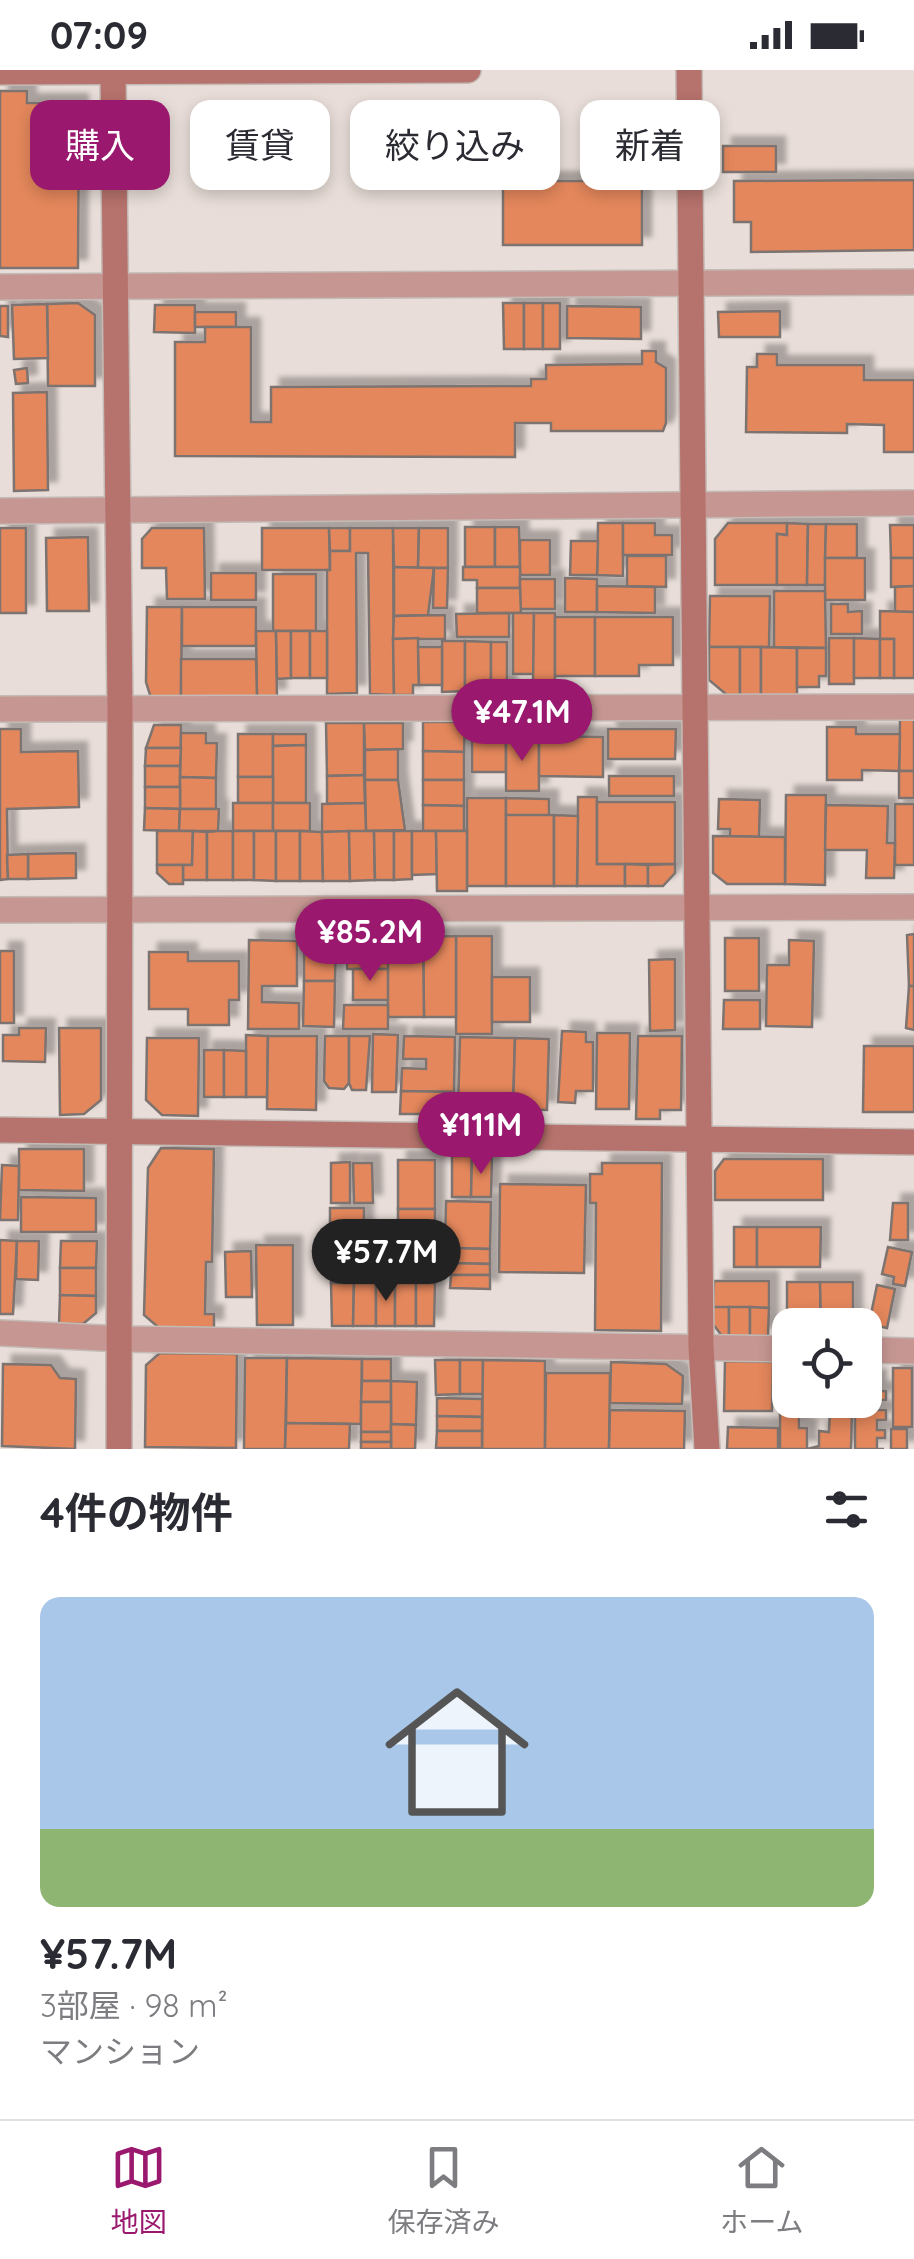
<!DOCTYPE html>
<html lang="ja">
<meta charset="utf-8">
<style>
body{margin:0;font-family:Quicksand,"Noto Sans JP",sans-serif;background:#f2f2f3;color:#2b2b33;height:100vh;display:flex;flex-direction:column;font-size:38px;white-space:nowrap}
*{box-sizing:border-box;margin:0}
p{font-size:32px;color:#7c7c81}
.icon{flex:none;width:55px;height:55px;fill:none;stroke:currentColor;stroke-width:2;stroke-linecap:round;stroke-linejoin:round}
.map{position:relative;height:1379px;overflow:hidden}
.sheet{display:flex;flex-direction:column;background:#fff;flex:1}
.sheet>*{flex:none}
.guide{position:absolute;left:30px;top:30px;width:855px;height:90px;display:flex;gap:20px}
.fabs{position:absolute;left:772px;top:1238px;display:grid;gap:20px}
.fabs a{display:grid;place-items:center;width:110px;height:110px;border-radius:20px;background:#fff;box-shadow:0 5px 15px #0003;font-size:50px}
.price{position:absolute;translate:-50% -85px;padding:0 22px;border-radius:35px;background:#9a196e;color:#fff;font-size:32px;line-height:65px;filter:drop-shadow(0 2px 5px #0008)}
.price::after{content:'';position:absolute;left:50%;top:60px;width:30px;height:22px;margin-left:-15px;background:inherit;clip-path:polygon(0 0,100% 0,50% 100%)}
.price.on{background:#222;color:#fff}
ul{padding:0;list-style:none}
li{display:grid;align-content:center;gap:20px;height:530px;padding:0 40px}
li+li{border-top:2px solid #e1e1e2}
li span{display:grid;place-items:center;height:310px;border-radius:20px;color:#555}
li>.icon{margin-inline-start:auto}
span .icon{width:180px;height:180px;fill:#fffc;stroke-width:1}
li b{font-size:42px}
h2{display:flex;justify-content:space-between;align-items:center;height:120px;padding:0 40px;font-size:42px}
.tag{padding:0 35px;border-radius:20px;background:#fff;box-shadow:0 5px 15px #0003;font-size:35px;line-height:90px}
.tag.on{background:#9a196e;color:#fff}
.status{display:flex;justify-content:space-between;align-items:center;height:70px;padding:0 50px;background:#fff;direction:ltr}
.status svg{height:28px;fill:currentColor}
.menu{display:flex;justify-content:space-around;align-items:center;height:140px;border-top:2px solid #e1e1e2;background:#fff;font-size:28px;color:#7c7c81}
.menu a{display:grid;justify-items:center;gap:5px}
.menu .on{color:#9a196e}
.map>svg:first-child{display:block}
.building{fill:#e4875b;stroke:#7d736f;stroke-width:2.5;filter:url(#shadow)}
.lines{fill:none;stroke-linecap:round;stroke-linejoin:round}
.street-casing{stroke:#c4bbb6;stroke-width:28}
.secondary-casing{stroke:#c4bbb6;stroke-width:28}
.street{stroke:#c69792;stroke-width:25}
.secondary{stroke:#b6726c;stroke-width:25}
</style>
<div class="status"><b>07:09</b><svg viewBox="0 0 49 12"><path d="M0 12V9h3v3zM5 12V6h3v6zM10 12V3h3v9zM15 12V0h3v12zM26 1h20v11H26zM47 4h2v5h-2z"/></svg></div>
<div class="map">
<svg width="914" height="1379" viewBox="0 0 914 1379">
<defs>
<filter id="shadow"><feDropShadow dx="9" dy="-9" stdDeviation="2.5" flood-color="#0004"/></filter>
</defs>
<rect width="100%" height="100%" fill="#e8ddd8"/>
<g class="building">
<polygon points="0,21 27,21 27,33 79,33 78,198 0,198"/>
<rect x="723" y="76" width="53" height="26"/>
<polygon points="914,110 914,180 751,182 751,152 734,152 734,111"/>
<rect x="503" y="111" width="139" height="64"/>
<polygon points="78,233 95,245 95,316 48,316 47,234"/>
<polygon points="503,233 524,233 524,279 504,279"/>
<rect x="524" y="233" width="19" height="46"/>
<rect x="543" y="233" width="17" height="46"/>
<polygon points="47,234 48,288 14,289 12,235"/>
<polygon points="155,235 195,235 195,263 154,262"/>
<polygon points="0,236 8,236 8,267 0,266"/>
<polygon points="567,236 641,237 641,269 567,268"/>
<polygon points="780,241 780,267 719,267 718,242"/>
<rect x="195" y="242" width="41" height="15"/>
<polygon points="205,257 251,257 251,352 271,352 271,317 531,316 531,309 546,309 546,295 642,294 642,281 656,281 656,292 666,298 666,353 663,361 551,361 551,353 515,353 515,387 175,386 175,272 205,272"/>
<polygon points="757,284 777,284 777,295 864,295 864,310 914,310 914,382 884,382 884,355 847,354 847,363 746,362 747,297 757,297"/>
<polygon points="27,298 28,313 16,314 14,300"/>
<polygon points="47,322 48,420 14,421 13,323"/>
<polygon points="598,453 623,453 623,506 597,505"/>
<polygon points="623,453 655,453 655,465 672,465 672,485 623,485"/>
<polygon points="728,453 787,453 787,465 777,464 777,515 715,515 715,469"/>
<polygon points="787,453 808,454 807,515 777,515 777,464 787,465"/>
<polygon points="808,454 826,454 825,515 807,515"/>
<polygon points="826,454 857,454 857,488 825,488"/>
<polygon points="890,455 914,455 914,488 891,488"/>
<rect x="465" y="457" width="30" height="40"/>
<polygon points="495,457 519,457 520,497 495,497"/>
<rect x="0" y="458" width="26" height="85"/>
<polygon points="152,458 204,458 205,529 167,529 166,498 142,498 142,469"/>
<polygon points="262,458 329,458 330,500 262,500"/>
<polygon points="329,458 350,458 350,481 330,481"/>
<polygon points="350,458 393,458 394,625 370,624 368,483 356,483 357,623 327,624 327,500 330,500 330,481 350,481"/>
<polygon points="393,458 419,458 418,498 394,497"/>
<polygon points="419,458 448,458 448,498 418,498"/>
<polygon points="88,467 89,541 47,541 46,468"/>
<rect x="520" y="470" width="30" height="35"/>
<polygon points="571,471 598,471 597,505 570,505"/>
<polygon points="627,486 666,486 666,517 627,516"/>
<rect x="825" y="488" width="40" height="42"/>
<polygon points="891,488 914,488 914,516 891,517"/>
<polygon points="394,497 434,498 428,545 394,546"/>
<polygon points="463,497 520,497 520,518 477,518 477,510 463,510"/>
<polygon points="434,498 448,498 447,538 433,538"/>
<rect x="211" y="503" width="45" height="27"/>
<rect x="273" y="504" width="43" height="57"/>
<polygon points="565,508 597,509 597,542 565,542"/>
<rect x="520" y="509" width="35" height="30"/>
<polygon points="597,516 655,517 655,543 597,542"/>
<polygon points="914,516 914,542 895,542 895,517"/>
<polygon points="477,518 520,518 521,543 477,543"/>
<polygon points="774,521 825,521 826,578 774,577"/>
<polygon points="710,526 770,526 769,577 709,577"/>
<polygon points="831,534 848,534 848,542 862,541 862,564 831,564"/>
<polygon points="147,537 182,537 181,627 151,628 146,612"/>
<rect x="182" y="537" width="74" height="39"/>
<polygon points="880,541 914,542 914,608 894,608 894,569 880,569"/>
<polygon points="509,543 509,567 457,567 456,544"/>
<rect x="513" y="543" width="21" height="61"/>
<polygon points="534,543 555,543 555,614 533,614"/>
<polygon points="445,545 445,569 393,569 394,546"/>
<rect x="555" y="547" width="40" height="59"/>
<polygon points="595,547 673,547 673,595 639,595 639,606 595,606"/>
<polygon points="256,561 276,561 277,627 257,627"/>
<polygon points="276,561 291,561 291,608 277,609"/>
<rect x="291" y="561" width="19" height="47"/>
<rect x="310" y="561" width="17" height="47"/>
<polygon points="418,568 419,615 413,615 413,625 394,625 393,569"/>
<rect x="829" y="568" width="25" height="46"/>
<polygon points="854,568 880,569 880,608 854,608"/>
<rect x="880" y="569" width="14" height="39"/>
<polygon points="442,571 465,571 465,621 442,622"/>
<polygon points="465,571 491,572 491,621 465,621"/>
<rect x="491" y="572" width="16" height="49"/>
<polygon points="418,577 442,577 442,615 419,615"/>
<polygon points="709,577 740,577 740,625 727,625 709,610"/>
<rect x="740" y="577" width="21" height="48"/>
<polygon points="761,577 797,578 797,625 761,625"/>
<polygon points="797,578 826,578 826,606 819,606 819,617 797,617"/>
<polygon points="181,589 256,589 257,627 181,627"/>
<polygon points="900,649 914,650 914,701 899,701"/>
<polygon points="423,652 465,652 464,682 423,681"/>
<polygon points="326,653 364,653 364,705 327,706"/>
<polygon points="364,653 403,653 403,679 365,680"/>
<polygon points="154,655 181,655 181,678 146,678"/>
<polygon points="827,657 856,657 856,664 900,664 899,701 862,700 862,710 827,710"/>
<polygon points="472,658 495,658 495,669 506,669 506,702 472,702"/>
<polygon points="0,659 21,659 21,682 78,681 79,737 7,739 8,809 0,810"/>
<polygon points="608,659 676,659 675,689 608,689"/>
<polygon points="181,663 206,663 206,673 217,673 216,708 180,707"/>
<rect x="238" y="664" width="35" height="43"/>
<polygon points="273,664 306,664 306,675 273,676"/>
<rect x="506" y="666" width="33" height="55"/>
<polygon points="539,666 603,667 603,707 539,706"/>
<polygon points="306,675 306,733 273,733 273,676"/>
<polygon points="146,678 181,678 180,696 145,696"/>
<polygon points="398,679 398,710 365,710 365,680"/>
<polygon points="423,681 464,682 464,710 423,710"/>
<rect x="145" y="696" width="35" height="21"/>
<rect x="899" y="701" width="15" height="27"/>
<polygon points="364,705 365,733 327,734 327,706"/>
<rect x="609" y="706" width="65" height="20"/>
<polygon points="180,707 216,708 216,739 180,739"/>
<rect x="238" y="707" width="35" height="26"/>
<polygon points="365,710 398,710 405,760 366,761"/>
<polygon points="423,710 464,710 464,736 423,735"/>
<polygon points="145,717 180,717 180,739 145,738"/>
<polygon points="786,725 826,725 825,815 785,814"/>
<polygon points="578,727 597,727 597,794 625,794 625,816 577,816"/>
<rect x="467" y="728" width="39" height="88"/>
<polygon points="506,728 549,729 549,746 506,745"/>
<polygon points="719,729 760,730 759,767 730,766 730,759 718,759"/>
<rect x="597" y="732" width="78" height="62"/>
<rect x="233" y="733" width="40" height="28"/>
<rect x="273" y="733" width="37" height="28"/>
<polygon points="365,733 366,761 322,762 322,734"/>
<rect x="895" y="734" width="19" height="61"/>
<polygon points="423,735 464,736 464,761 423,761"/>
<polygon points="826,735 888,736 887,773 895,773 894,808 866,808 867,780 825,780"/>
<polygon points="145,738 180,739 179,761 144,760"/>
<polygon points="180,739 219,739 218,761 179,761"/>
<rect x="506" y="745" width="48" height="71"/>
<polygon points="554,745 578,746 577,816 554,816"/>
<polygon points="157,761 193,761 192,795 157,795"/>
<polygon points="193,761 207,762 207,810 183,810 183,795 192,795"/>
<polygon points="218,761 233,761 233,810 207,810 207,762"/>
<rect x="233" y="761" width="21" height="49"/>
<polygon points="254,761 276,761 276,811 254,810"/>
<rect x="276" y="761" width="24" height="50"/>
<polygon points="300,761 322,762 323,811 300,811"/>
<polygon points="349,761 350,811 323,811 322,762"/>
<polygon points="349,761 374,761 375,810 350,811"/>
<polygon points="374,761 394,761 394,810 375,810"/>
<polygon points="394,761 412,761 412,809 394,810"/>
<polygon points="412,761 436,761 437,804 412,805"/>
<polygon points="436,761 467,761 467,821 437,821"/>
<polygon points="713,766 785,767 785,814 727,814 713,803"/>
<polygon points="76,783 76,808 28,809 28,784"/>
<polygon points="28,784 28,809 8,809 7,785"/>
<polygon points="625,794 648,795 648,816 625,816"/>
<polygon points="675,794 675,803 663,816 648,816 648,795"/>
<polygon points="157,795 183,795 183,814 169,814 157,803"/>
<polygon points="914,864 914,916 909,916 907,865"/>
<rect x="456" y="866" width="36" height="98"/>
<polygon points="456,866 456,947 424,947 423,867"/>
<polygon points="387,867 423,867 424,947 388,947"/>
<polygon points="387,867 388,899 347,899 347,868"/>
<rect x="725" y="868" width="34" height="53"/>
<polygon points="304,869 336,869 335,911 304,911"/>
<polygon points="249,870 297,871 297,916 262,916 262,932 299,933 299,959 248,959"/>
<polygon points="789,870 814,871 812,957 766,956 767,895 789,895"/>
<rect x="0" y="881" width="14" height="72"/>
<polygon points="149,882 188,882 188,891 239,891 239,930 229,930 229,955 188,955 188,939 149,939"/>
<polygon points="675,889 675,960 650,961 649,890"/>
<rect x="353" y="899" width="35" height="31"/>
<rect x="492" y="907" width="38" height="45"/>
<polygon points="304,911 335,911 334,957 303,956"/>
<polygon points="909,916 914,916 914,960 906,958"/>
<polygon points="724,930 760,930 760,959 723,959"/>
<polygon points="344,935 388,935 388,959 343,959"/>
<polygon points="19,958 46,958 45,992 3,991 3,965 19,965"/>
<polygon points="59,958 101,958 101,1030 84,1044 60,1045"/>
<polygon points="562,961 586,962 586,972 593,972 593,1021 576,1021 575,1033 558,1032"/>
<polygon points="597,963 630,963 629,1039 596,1039"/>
<polygon points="373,964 398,965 396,1022 372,1022"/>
<polygon points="246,965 268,966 267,1027 246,1027"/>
<polygon points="268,966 317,966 316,1040 267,1039"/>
<polygon points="325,966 349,966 349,1013 344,1019 329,1018 324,1011"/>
<polygon points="349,966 370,966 366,1020 352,1020 349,1013"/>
<polygon points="404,966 455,967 454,1022 401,1021 402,998 426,999 426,989 403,989"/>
<polygon points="638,966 682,966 681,1040 660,1040 660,1049 636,1049"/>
<polygon points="460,967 515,968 513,1039 458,1037"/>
<polygon points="147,968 199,968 198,1046 162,1045 146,1030"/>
<polygon points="515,968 549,969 547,1040 513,1039"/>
<polygon points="864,976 914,976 914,1042 863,1042"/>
<rect x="204" y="980" width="20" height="47"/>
<polygon points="224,980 246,981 246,1027 224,1027"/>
<polygon points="401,1021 454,1022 454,1038 426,1037 426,1044 400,1044"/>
<polygon points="161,1078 214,1079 212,1192 206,1192 205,1244 214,1244 214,1258 158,1257 144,1245 148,1098"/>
<polygon points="19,1079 84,1079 84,1121 19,1120"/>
<polygon points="452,1086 472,1086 471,1127 452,1127"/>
<polygon points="472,1086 492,1087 491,1127 471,1127"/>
<polygon points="724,1089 823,1089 823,1130 715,1130 715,1101"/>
<rect x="398" y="1090" width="37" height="49"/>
<polygon points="350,1092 350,1133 331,1133 331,1093"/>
<polygon points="353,1093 372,1093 373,1133 354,1133"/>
<polygon points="602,1093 662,1093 661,1261 595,1260 596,1133 590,1133 590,1104 602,1104"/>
<polygon points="2,1095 19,1096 18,1150 0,1150"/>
<polygon points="500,1114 586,1115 584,1203 499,1202"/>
<polygon points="21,1127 96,1128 96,1162 21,1162"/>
<polygon points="446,1131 491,1132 490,1179 445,1178"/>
<polygon points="893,1133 908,1133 908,1170 890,1170"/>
<rect x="330" y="1138" width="34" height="21"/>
<rect x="398" y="1139" width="37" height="23"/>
<rect x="734" y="1157" width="23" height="40"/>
<polygon points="757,1157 821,1157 820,1197 757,1197"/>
<polygon points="330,1161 366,1161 366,1185 331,1185"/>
<rect x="398" y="1162" width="37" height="25"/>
<polygon points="0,1170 17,1171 13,1244 0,1244"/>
<polygon points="17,1171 39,1171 38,1210 16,1209"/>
<polygon points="61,1171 97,1171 96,1198 60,1198"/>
<polygon points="256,1175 293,1175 293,1255 257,1255"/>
<polygon points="888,1177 912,1182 905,1216 893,1214 894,1207 882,1204"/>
<polygon points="451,1178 490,1179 490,1194 451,1193"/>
<polygon points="251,1181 252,1227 226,1227 225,1182"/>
<polygon points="331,1185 371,1185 372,1213 331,1213"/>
<rect x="391" y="1187" width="44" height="26"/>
<polygon points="451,1193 490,1194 490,1205 451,1205"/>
<polygon points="60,1198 96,1198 96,1226 60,1225"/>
<polygon points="451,1205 490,1205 490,1219 450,1218"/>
<polygon points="714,1211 769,1211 769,1238 713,1237"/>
<polygon points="787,1212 820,1212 821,1255 790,1255 787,1264"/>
<polygon points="820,1212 853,1212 853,1255 821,1255"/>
<polygon points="331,1213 354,1213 353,1256 332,1256"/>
<polygon points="354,1213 376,1213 376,1256 353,1256"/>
<rect x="376" y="1213" width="19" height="43"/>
<rect x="395" y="1213" width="21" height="43"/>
<polygon points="416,1213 435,1213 434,1256 416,1256"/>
<polygon points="877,1215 895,1219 887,1258 869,1254"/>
<polygon points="60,1225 96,1226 96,1243 83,1254 59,1254"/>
<polygon points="713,1237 729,1237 729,1266 722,1266 713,1254"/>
<rect x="729" y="1237" width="21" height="29"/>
<polygon points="750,1237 769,1238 768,1266 750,1266"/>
<polygon points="160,1283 237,1284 236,1378 145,1377 146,1295"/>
<polygon points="245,1288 287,1288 285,1379 244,1379"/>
<polygon points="287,1288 362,1289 361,1354 286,1353"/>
<rect x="362" y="1289" width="29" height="22"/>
<polygon points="435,1290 460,1290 460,1324 436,1325"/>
<rect x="460" y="1290" width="23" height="34"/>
<polygon points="483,1290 545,1291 545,1379 482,1379"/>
<polygon points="725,1291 773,1292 772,1341 724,1341"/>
<polygon points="611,1292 666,1294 683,1306 682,1334 610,1333"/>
<polygon points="3,1294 51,1295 60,1308 76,1309 75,1379 2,1376"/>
<polygon points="782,1296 790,1296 790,1330 803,1330 803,1340 780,1339"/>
<rect x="893" y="1298" width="19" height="59"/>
<polygon points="546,1303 610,1303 609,1379 545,1379"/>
<polygon points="865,1309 877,1309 877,1321 886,1321 886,1330 877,1330 877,1340 886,1340 886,1350 877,1350 877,1360 885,1360 885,1368 877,1368 877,1379 884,1379 855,1379 855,1330 865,1330"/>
<polygon points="362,1311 391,1311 391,1332 361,1332"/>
<polygon points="391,1311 417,1312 416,1355 391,1354"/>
<polygon points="437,1328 482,1329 482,1347 437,1346"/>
<rect x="824" y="1330" width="28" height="9"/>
<rect x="361" y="1332" width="30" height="30"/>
<polygon points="780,1339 799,1339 799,1358 807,1358 807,1379 780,1379"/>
<polygon points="830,1339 852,1339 851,1379 807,1379 819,1376 819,1361 829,1362"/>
<polygon points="610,1340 685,1341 684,1379 609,1379"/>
<polygon points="437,1346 482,1347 482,1361 437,1361"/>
<polygon points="286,1353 350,1354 349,1379 285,1379"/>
<polygon points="391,1354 416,1355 415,1379 391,1379"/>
<polygon points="728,1357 778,1358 778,1379 727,1379"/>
<rect x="891" y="1359" width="16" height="20"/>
<polygon points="437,1361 482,1361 482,1378 436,1378"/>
<rect x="361" y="1362" width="30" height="10"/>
<rect x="361" y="1372" width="30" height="7"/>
</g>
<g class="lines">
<defs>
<g id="street">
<polyline points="0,217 914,212"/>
<polyline points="0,441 914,433"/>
<polyline points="0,639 914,637"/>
<polyline points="0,840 914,837"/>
<polyline points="0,1263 122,1269 790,1279"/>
<polyline points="865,1280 914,1281"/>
</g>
<g id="secondary">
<polyline points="113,0 120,638 119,1379"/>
<polyline points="689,0 701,1277 707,1379"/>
<polyline points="0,2 468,0"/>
<polyline points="0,1060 914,1072"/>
</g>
</defs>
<use href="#street" class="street-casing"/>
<use href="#secondary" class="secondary-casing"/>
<use href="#street" class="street"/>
<use href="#secondary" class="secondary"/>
</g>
</svg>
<div class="fabs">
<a><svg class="icon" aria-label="locate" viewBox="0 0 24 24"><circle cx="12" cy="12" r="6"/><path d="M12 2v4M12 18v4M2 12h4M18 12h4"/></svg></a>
</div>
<b class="price" style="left:522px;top:694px">¥47.1M</b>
<b class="price" style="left:370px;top:914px">¥85.2M</b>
<b class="price" style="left:481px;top:1107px">¥111M</b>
<b class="price on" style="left:386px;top:1234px">¥57.7M</b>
<div class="guide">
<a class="tag on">購入</a>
<a class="tag">賃貸</a>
<a class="tag">絞り込み</a>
<a class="tag">新着</a>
</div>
</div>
<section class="sheet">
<h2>4件の物件<svg class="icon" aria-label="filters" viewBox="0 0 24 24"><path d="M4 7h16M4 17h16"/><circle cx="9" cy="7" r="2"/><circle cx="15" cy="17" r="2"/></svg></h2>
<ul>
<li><span style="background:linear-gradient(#a9c7e8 75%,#8fb573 0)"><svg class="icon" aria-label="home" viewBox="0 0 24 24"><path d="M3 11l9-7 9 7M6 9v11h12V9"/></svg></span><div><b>¥57.7M</b><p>3部屋 · 98 m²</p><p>マンション</p></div></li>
</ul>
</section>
<nav class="menu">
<a class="on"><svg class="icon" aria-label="map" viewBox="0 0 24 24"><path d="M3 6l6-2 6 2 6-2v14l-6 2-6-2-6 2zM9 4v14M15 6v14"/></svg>地図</a>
<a><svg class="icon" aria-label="saved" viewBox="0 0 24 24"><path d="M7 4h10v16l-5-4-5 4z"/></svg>保存済み</a>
<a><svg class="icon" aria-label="home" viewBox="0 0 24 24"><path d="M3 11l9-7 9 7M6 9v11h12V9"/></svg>ホーム</a>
</nav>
